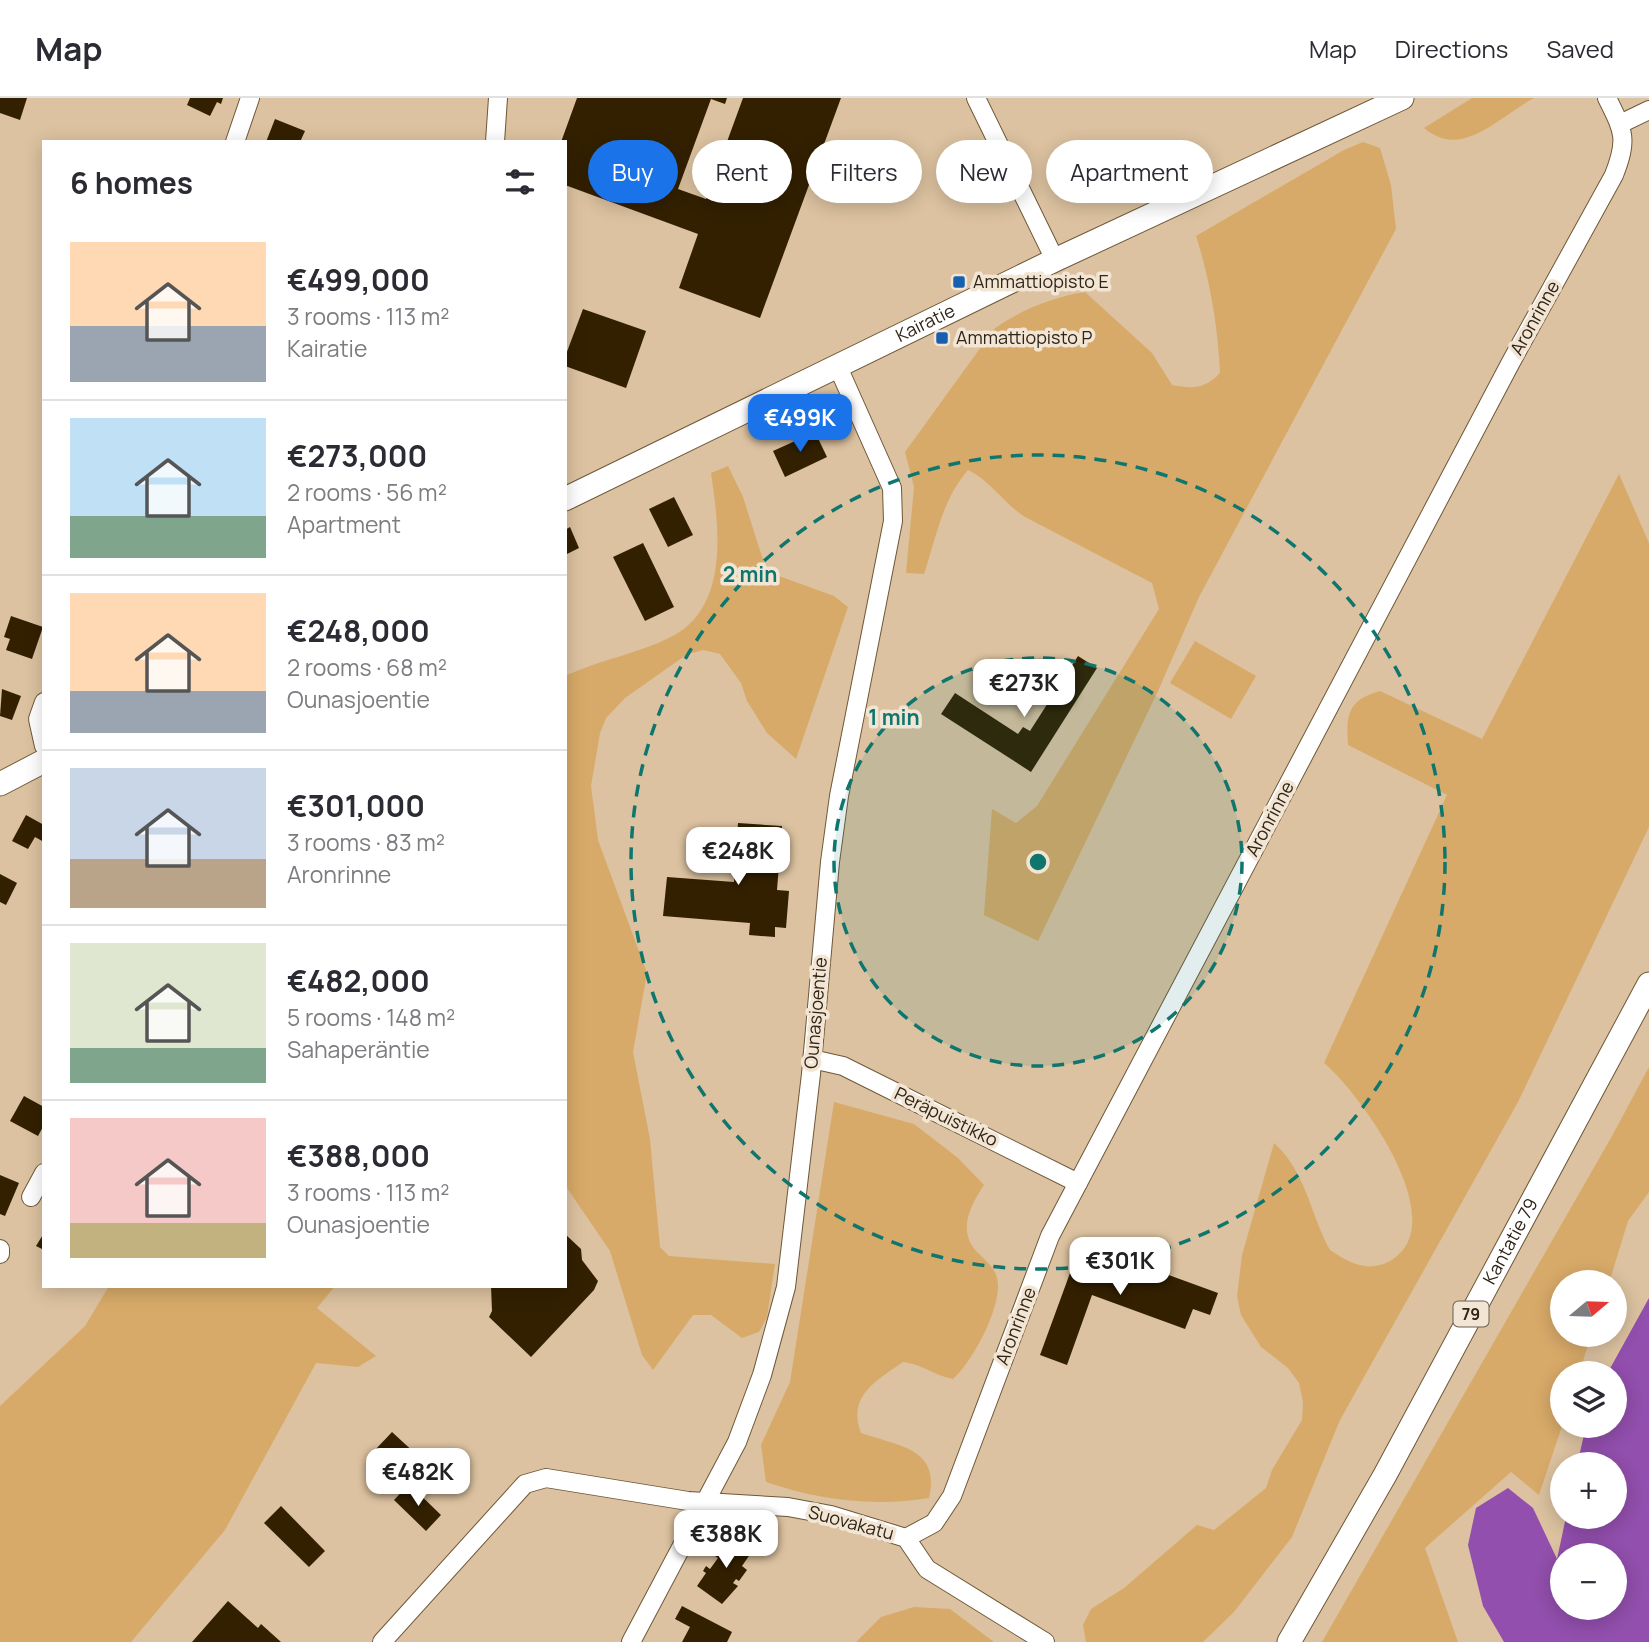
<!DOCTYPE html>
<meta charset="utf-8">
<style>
body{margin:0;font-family:Manrope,sans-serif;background:#f7f7f7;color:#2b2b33;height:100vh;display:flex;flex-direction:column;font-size:26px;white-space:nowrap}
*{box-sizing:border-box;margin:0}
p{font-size:23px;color:#7c7c81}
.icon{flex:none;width:38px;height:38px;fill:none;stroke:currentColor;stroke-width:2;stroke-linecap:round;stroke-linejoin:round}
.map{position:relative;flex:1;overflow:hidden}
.drawer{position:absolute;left:42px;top:42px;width:525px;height:1148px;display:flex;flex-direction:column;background:#fff;border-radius:0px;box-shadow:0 4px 18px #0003}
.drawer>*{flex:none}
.guide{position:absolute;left:588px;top:42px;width:665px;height:63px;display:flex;gap:14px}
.needle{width:46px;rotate:71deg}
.buttons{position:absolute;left:1550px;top:1172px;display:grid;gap:14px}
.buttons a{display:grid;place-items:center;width:77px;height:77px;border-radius:50%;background:#fff;box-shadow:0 4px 18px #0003;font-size:35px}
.price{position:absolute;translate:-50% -60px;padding:0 16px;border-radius:14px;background:#fff;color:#222;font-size:23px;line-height:46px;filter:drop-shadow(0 2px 4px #0008)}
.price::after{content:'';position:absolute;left:50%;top:42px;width:21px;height:16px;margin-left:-10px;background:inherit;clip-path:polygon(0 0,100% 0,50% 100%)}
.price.selected{background:#1a73e8;color:#fff}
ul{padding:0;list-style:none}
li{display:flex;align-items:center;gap:21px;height:175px;padding:0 28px}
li+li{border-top:2px solid #e1e1e2}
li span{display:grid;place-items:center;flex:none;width:196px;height:140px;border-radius:0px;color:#555}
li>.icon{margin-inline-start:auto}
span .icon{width:84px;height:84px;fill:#fffc;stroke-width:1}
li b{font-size:30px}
h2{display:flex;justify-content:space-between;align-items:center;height:84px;padding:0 28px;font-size:30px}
.chip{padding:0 24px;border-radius:32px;background:#fff;box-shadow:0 4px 18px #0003;font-size:24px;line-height:63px}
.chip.selected{background:#1a73e8;color:#fff}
header{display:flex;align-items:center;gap:42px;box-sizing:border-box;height:98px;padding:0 35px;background:#fff;border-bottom:2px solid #e1e1e2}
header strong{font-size:33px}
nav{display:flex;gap:38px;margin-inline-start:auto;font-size:24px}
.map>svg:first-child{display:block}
.green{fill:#d8aa69}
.water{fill:#924fad;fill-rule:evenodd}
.building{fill:#332000}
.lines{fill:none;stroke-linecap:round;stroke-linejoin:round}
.minor-casing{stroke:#6e5838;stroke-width:20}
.major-casing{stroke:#6e5838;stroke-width:25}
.minor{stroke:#fff;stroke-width:18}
.major{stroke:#fff;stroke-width:23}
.ring{fill:none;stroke:#0f766e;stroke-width:3.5;stroke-dasharray:12 9}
.poi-dot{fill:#195faf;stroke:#f2e5d4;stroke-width:2.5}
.labels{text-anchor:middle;stroke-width:7;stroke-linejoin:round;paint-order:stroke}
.shield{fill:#f2e5d4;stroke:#695e50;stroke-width:2}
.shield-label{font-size:16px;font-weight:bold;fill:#2e2417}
.poi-label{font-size:18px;fill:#2e2417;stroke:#f2e5d4;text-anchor:start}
.street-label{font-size:18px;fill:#2e2417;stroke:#f2e5d4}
.centre{fill:#0f766e;stroke:#f2e5d4;stroke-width:3.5}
.ring-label{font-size:21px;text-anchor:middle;font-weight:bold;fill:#0f766e;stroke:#f2e5d4;stroke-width:7;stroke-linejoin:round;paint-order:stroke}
</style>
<header>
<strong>Map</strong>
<nav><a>Map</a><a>Directions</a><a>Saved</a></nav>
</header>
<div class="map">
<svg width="1649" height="1544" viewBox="0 0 1649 1544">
<rect width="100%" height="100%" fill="#dcc2a0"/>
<g class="green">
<path d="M1472 0H1534C1497 20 1462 62 1424 30Z"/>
<path d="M1363 44 1380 50 1391 87 1396 131 1199 499 1158 593 1038 843 984 817 992 711 1016 725 1037 708 1159 511 1152 485 1025 419C1003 405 991 383 968 372 942 402 936 440 924 476L906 475 914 389 905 354 994 231C1020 212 1053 199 1085 194L1152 255 1172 287C1193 291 1205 291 1220 275 1218 229 1210 182 1196 138L1344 52Z"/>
<path d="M728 368 743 399 765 468 779 478 834 498 848 509 796 661 767 635 747 603 741 585 720 556 703 552 686 557 625 600 606 620 600 635 591 688 598 742 647 875 633 954 650 1041 660 1149 669 1158 775 1166 767 1219 759 1234 742 1240 711 1217H693L653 1272 642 1257 610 1153 565 1087V578C599 562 637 556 671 539 730 509 719 429 711 375Z"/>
<path d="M1619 376 1649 445V729L1518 1004 1340 1322 1292 1439 1234 1514 1203 1544H1086L1083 1527 1091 1511 1124 1490 1197 1427 1214 1432 1266 1390 1272 1372 1302 1322 1303 1304 1299 1285 1288 1270 1261 1249 1241 1217 1237 1198 1242 1157 1274 1045C1306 1073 1310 1116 1330 1152 1349 1165 1368 1175 1390 1163 1455 1126 1361 996 1324 965L1447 697 1348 647C1346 616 1348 602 1380 593L1482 641Z"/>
<polygon points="1195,543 1256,578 1231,621 1170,585"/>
<polygon points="1649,969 1649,1094 1628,1123 1609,1185 1563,1185 1563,1237 1591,1237 1579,1276 1563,1276 1563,1325 1539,1397 1511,1374 1425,1450 1458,1544 1322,1544 1612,1038"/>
<path d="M834 1004 914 1026 958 1060 984 1087C971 1107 956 1133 978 1155 985 1162 995 1170 997 1180 1004 1206 972 1265 953 1281 933 1277 922 1266 903 1264 876 1283 847 1298 861 1335 898 1348 941 1350 929 1400 872 1409 819 1402 766 1384L761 1347 790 1284Z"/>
<polygon points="109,1188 335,1188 317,1210 376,1258 358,1269 316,1265 225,1432 131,1544 0,1544 0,1308 85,1228"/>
<polygon points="914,1509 950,1511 994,1544 856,1544 881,1519"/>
</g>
<path class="water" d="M1649 1200V1544H1504L1483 1508 1468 1447 1476 1410 1508 1390 1533 1410 1557 1461 1566 1419H1615V1367H1577L1586 1328H1615V1276H1607ZM1563 1458H1615V1510H1563Z"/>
<g class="building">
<polygon points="0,0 27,0 20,22 0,15"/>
<polygon points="190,0 223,0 221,6 217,4 210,18 187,7"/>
<polygon points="577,0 727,0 725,6 711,1 678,91 706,101 743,0 841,0 760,220 679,190 698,136 565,87 565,44 561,44"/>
<polygon points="275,21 305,33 300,44 266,44"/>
<polygon points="583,211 646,233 626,290 565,268 565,259"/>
<polygon points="815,334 827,359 785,379 773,353"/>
<polygon points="674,399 693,437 668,449 649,411"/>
<polygon points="570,429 579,450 565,457 565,432"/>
<polygon points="643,445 674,509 645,523 613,459"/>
<polygon points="11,518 43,529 32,561 6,552 10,541 4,539"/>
<polygon points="1078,558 1097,570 1031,674 941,616 955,595 1018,636 1023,629 1030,633"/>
<polygon points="2,591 21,598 12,622 0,618"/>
<polygon points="26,717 44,727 44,744 35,739 28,751 12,743"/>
<polygon points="738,725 782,728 777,792 789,793 786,830 775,829 775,839 749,837 750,825 663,818 667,779 734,784"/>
<polygon points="0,776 17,785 6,807 0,804"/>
<polygon points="24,998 44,1009 44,1027 38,1038 10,1023"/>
<polygon points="0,1077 19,1085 5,1118 0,1116"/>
<polygon points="44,1135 44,1152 36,1148"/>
<polygon points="565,1136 581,1151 582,1162 598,1183 594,1192 531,1259 489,1219 492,1213 491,1188 565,1188"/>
<polygon points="1081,1145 1218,1195 1210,1217 1193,1211 1185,1231 1092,1197 1067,1267 1040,1257"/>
<polygon points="392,1334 430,1369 414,1386 376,1351"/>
<polygon points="409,1386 441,1417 426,1433 394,1402"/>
<polygon points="281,1408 325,1453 309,1469 264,1425"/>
<polygon points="728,1435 753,1452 742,1468 747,1472 739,1483 736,1481 733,1485 738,1488 722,1506 697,1488 706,1475 703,1473 706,1468 710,1471 718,1460 712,1456 716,1450 721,1453"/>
<polygon points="228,1503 258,1530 261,1526 281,1544 192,1544"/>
<polygon points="682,1508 732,1534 727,1544 682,1544 690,1529 675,1521"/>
</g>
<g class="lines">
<defs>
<g id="minor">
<polyline points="976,0 1055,162"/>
<polyline points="1620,26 1649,12"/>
<polyline points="235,44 250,0"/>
<polyline points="495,44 498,0"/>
<polyline points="44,604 38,621 44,648"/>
<polyline points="812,961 843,968 1078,1085"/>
<polyline points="31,1099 44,1075"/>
<polyline points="0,1151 0,1156"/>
<path d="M906 1440 934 1425 952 1398 1050 1138 1511 264 1614 77C1628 41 1624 34 1607 0"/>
<polyline points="382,1544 525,1386 546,1380 688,1403 788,1409 831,1417 906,1440 927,1471 1045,1544"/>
<polyline points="631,1544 737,1344 762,1277 786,1189 811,976 830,764 839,698 893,423 892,390 838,269"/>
</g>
<g id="major">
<path id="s1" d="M565 401 1055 162 1402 0"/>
<polyline points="0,686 44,663"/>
<path id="s2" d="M1289 1544 1385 1377 1649 886"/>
</g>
</defs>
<use href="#minor" class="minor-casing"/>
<use href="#major" class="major-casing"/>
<use href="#minor" class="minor"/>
<use href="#major" class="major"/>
</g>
<circle cx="1038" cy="764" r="204" fill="#0f766e" fill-opacity=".12"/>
<g class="ring">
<circle cx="1038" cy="764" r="204"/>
<circle cx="1038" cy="764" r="407"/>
</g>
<g class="poi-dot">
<rect x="952" y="177" width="14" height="14" rx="3.5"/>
<rect x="935" y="233" width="14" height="14" rx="3.5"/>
</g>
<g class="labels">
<rect class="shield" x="1453.5" y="1203.5" width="35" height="25" rx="5"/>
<g class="shield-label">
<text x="1471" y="1222">79</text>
</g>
<g class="poi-label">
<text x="973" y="190">Ammattiopisto E</text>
<text x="956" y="246">Ammattiopisto P</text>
</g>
<g class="street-label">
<text transform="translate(1535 220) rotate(-61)" y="6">Aronrinne</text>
<text dy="6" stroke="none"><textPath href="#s1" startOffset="401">Kairatie</textPath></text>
<text transform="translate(1270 721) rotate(-62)" y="6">Aronrinne</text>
<text transform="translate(816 915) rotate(-85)" y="6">Ounasjoentie</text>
<text transform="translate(946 1019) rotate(26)" y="6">Peräpuistikko</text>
<text dy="6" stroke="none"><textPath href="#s2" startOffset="458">Kantatie 79</textPath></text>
<text transform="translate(1016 1228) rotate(-69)" y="6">Aronrinne</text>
<text transform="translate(851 1425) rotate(15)" y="6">Suovakatu</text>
</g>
</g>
<circle cx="1038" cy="764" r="10" class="centre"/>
<g class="ring-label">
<text x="750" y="484">2 min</text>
<text x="894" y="627">1 min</text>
</g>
</svg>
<div class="buttons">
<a><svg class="needle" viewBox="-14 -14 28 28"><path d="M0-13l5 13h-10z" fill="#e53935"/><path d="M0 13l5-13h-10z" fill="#7c7c81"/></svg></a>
<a><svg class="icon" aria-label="layers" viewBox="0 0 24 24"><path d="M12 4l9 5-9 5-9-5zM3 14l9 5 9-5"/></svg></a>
<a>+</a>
<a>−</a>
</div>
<b class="price selected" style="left:800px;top:356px">€499K</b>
<b class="price" style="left:1024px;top:621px">€273K</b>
<b class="price" style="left:738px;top:789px">€248K</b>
<b class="price" style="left:1120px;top:1199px">€301K</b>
<b class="price" style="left:418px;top:1410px">€482K</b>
<b class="price" style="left:726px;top:1472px">€388K</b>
<div class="guide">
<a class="chip selected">Buy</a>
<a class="chip">Rent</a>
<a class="chip">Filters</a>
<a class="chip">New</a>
<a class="chip">Apartment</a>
</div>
<section class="drawer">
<h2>6 homes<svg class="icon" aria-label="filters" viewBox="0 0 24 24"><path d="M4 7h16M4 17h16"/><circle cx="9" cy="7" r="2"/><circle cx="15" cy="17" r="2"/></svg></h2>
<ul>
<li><span style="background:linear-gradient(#ffd9b3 60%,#9aa5b1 0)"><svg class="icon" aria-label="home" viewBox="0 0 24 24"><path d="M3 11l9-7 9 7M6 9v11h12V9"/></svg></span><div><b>€499,000</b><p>3 rooms · 113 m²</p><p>Kairatie</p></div></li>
<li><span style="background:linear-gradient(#bfe0f5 70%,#7fa58c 0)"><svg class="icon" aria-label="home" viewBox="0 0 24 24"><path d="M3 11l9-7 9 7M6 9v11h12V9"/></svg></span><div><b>€273,000</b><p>2 rooms · 56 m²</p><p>Apartment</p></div></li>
<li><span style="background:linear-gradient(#ffd9b3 70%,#9aa5b1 0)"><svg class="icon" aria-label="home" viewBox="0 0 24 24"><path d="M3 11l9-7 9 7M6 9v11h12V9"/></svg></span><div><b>€248,000</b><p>2 rooms · 68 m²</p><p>Ounasjoentie</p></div></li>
<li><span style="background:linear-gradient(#c9d6e8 65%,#b9a48a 0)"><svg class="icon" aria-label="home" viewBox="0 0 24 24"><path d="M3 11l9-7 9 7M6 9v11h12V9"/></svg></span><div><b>€301,000</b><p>3 rooms · 83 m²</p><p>Aronrinne</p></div></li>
<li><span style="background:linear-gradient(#dfe7d0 75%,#7fa58c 0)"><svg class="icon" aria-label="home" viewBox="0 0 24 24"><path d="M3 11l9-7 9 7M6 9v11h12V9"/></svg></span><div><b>€482,000</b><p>5 rooms · 148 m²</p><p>Sahaperäntie</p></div></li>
<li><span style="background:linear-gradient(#f6c9c9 75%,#c2b280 0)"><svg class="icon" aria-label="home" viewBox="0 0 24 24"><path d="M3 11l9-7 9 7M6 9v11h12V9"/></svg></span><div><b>€388,000</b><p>3 rooms · 113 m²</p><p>Ounasjoentie</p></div></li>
</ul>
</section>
</div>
